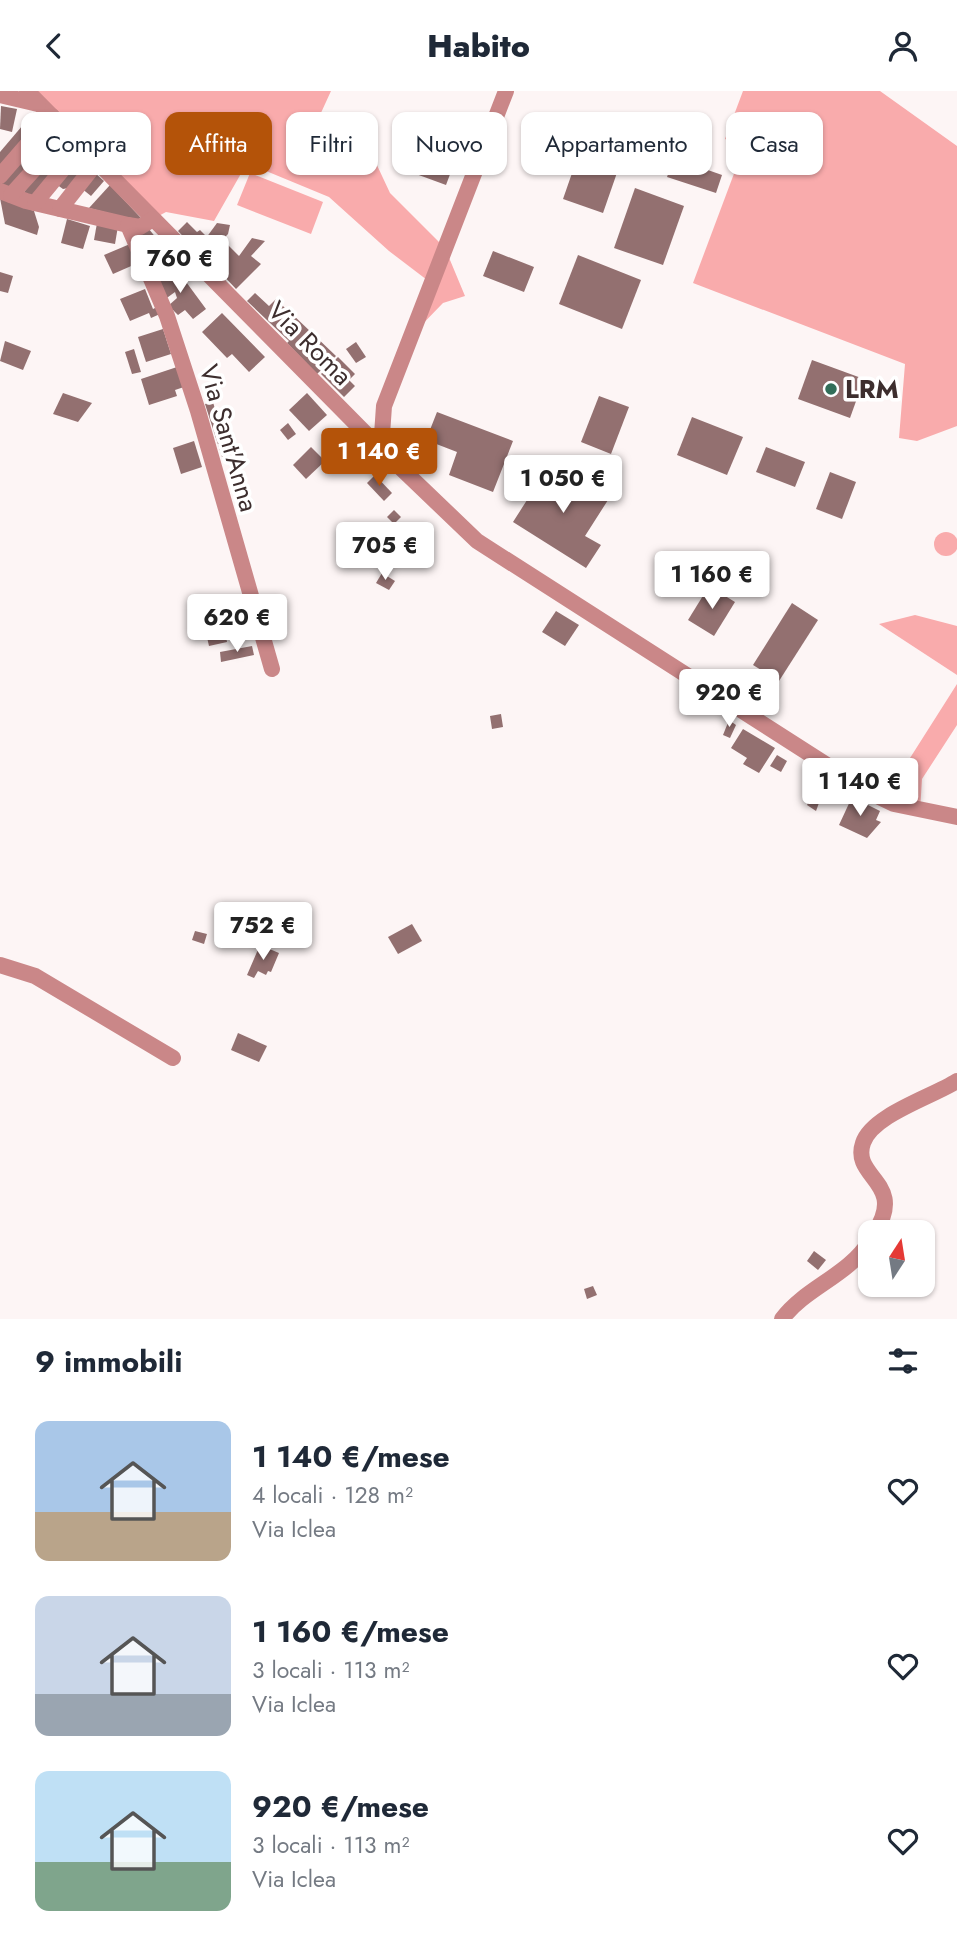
<!DOCTYPE html>
<html lang="it">
<meta charset="utf-8">
<style>
body{margin:0;font-family:Jost,sans-serif;background:#f6f6f7;color:#1f2937;height:100vh;display:flex;flex-direction:column;font-size:26px;white-space:nowrap}
*{box-sizing:border-box;margin:0}
p{font-size:23px;color:#747a83}
.icon{flex:none;width:38px;height:38px;fill:none;stroke:currentColor;stroke-width:2;stroke-linecap:round;stroke-linejoin:round}
.map{position:relative;height:1228px;overflow:hidden}
.sheet{display:flex;flex-direction:column;background:#fff;flex:1}
.sheet>*{flex:none}
.hud{position:absolute;left:21px;top:21px;width:915px;height:63px;display:flex;gap:14px}
.needle{width:46px;rotate:12deg}
.buttons{position:absolute;left:858px;top:1129px;display:grid;gap:14px}
.buttons a{display:grid;place-items:center;width:77px;height:77px;border-radius:14px;background:#fff;box-shadow:0 2px 5px #0004;font-size:35px}
.price{position:absolute;translate:-50% -60px;padding:0 16px;border-radius:7px;background:#fff;color:#222;font-size:23px;line-height:46px;filter:drop-shadow(0 2px 4px #0008)}
.price::after{content:'';position:absolute;left:50%;top:42px;width:21px;height:16px;margin-left:-10px;background:inherit;clip-path:polygon(0 0,100% 0,50% 100%)}
.price.active{background:#b45309;color:#fff}
ul{padding:0;list-style:none}
li{display:flex;align-items:center;gap:21px;height:175px;padding:0 35px}
li span{display:grid;place-items:center;flex:none;width:196px;height:140px;border-radius:14px;color:#555}
li>.icon{margin-inline-start:auto}
span .icon{width:84px;height:84px;fill:#fffc;stroke-width:1}
li b{font-size:30px}
h2{display:flex;justify-content:space-between;align-items:center;height:84px;padding:0 35px;font-size:30px}
.chip{padding:0 24px;border-radius:14px;background:#fff;box-shadow:0 2px 5px #0004;font-size:24px;line-height:63px}
.chip.active{background:#b45309;color:#fff}
header{display:flex;justify-content:space-between;align-items:center;height:91px;padding:0 35px;background:#fff;font-size:32px;font-weight:800}
.map>svg:first-child{display:block}
.green{fill:#f9abac}
.building{fill:#937070}
.lines{fill:none;stroke-linecap:round;stroke-linejoin:round}
.minor{stroke:#ca8788;stroke-width:16}
.poi-dot{fill:#316e59;stroke:#fff;stroke-width:2.5}
.labels{text-anchor:middle;stroke-width:7;stroke-linejoin:round;paint-order:stroke}
.street-label{font-size:26px;fill:#3d2e2e;stroke:#fff}
.poi-label{font-size:26px;font-weight:bold;fill:#3d2e2e;stroke:#fff;text-anchor:start}
</style>
<header><svg class="icon" aria-label="back" viewBox="0 0 24 24"><path d="M15 5l-7 7 7 7"/></svg>Habito<svg class="icon" aria-label="person" viewBox="0 0 24 24"><circle cx="12" cy="8" r="4"/><path d="M4 21q1-7 8-7t8 7"/></svg></header>
<div class="map">
<svg width="957" height="1228" viewBox="0 0 957 1228">
<rect width="100%" height="100%" fill="#fdf5f5"/>
<g class="green">
<polygon points="27,0 331,0 320,24 361,40 390,102 445,157 465,205 443,212 411,245 431,192 389,160 329,106 247,72 214,130 166,121 153,128"/>
<polygon points="743,0 880,0 957,55 957,335 917,350 899,347 905,273 693,192 744,56 725,48"/>
<polygon points="250,82 323,111 311,143 237,114"/>
<circle cx="946" cy="453" r="12"/>
<polygon points="915,524 957,535 957,584 879,533"/>
<polygon points="957,593 957,634 922,688 920,720 884,708"/>
</g>
<g class="building">
<polygon points="1,15 17,18 12,41 0,38"/>
<polygon points="34,21 42,27 0,76 0,61"/>
<polygon points="48,35 58,45 10,101 0,91"/>
<polygon points="644,36 667,44 654,82 631,74"/>
<polygon points="432,43 461,54 446,94 416,83"/>
<polygon points="60,54 69,63 32,108 21,105"/>
<polygon points="579,62 619,76 603,122 563,108"/>
<polygon points="78,64 91,74 74,96 63,98 56,93"/>
<polygon points="674,67 722,84 716,102 667,86"/>
<polygon points="94,81 104,90 91,105 81,97"/>
<polygon points="110,94 141,127 139,130 89,117"/>
<polygon points="635,97 684,115 663,174 614,157"/>
<polygon points="0,107 34,120 39,136 37,144 5,133"/>
<polygon points="67,128 90,135 83,158 61,152"/>
<polygon points="187,131 197,141 200,139 206,145 194,157 178,140"/>
<polygon points="97,132 118,135 115,153 94,149"/>
<polygon points="217,132 230,134 228,143 206,166 198,158"/>
<polygon points="148,137 176,171 154,186 135,144"/>
<polygon points="252,147 265,150 251,165 261,173 236,198 207,167 224,150 239,165"/>
<polygon points="130,153 138,172 113,183 104,164"/>
<polygon points="493,160 534,176 524,201 483,185"/>
<polygon points="578,164 641,189 622,238 559,213"/>
<polygon points="178,180 206,218 193,228 185,219 178,224 173,219 170,221 168,215 177,207 175,201 164,209 156,190 164,184 167,188"/>
<polygon points="0,181 13,185 8,202 0,200"/>
<polygon points="145,198 153,218 157,216 160,223 151,227 149,222 130,230 120,208"/>
<polygon points="255,202 269,215 276,208 285,217 282,221 286,225 290,221 336,265 317,283 287,252 289,250 247,210"/>
<polygon points="222,222 265,266 249,281 232,263 227,267 202,241"/>
<polygon points="163,238 171,263 146,271 138,246"/>
<polygon points="5,250 31,260 23,279 0,270"/>
<polygon points="356,251 366,266 356,272 346,258"/>
<polygon points="134,258 141,281 132,283 125,261"/>
<polygon points="338,266 355,283 349,289 355,295 344,306 321,283"/>
<polygon points="812,269 864,288 850,327 798,308"/>
<polygon points="177,276 184,296 175,299 177,305 149,314 141,288"/>
<polygon points="63,302 92,312 78,331 53,323"/>
<polygon points="307,302 327,324 309,340 289,319"/>
<polygon points="599,305 629,316 611,363 581,351"/>
<polygon points="213,311 217,325 222,323 231,352 227,353 231,363 222,366 205,313"/>
<polygon points="437,321 513,350 493,401 449,384 457,361 426,349"/>
<polygon points="692,326 743,346 727,384 677,364"/>
<polygon points="288,332 296,343 288,349 280,339"/>
<polygon points="343,341 359,357 353,364 363,373 357,380 330,354"/>
<polygon points="194,350 202,376 181,383 173,357"/>
<polygon points="311,356 325,370 306,388 293,374"/>
<polygon points="766,356 805,371 795,396 756,381"/>
<polygon points="550,373 608,409 585,445 601,454 586,477 513,431"/>
<polygon points="830,381 856,391 842,428 816,418"/>
<polygon points="375,384 392,402 384,410 367,392"/>
<polygon points="394,419 401,426 394,433 387,426"/>
<polygon points="382,482 395,490 389,499 376,492"/>
<polygon points="709,495 735,511 714,545 688,529"/>
<polygon points="792,512 818,529 779,590 753,574"/>
<polygon points="556,520 579,534 565,555 542,541"/>
<polygon points="223,530 227,551 209,555 204,533"/>
<polygon points="252,555 254,564 221,571 220,561"/>
<polygon points="501,623 503,636 492,638 490,625"/>
<polygon points="729,629 736,634 730,647 723,644"/>
<polygon points="743,638 775,657 759,682 743,673 747,667 731,657"/>
<polygon points="777,664 787,670 781,681 770,675"/>
<polygon points="815,697 823,701 816,720 807,714"/>
<polygon points="852,706 880,720 876,729 881,731 867,747 839,734"/>
<polygon points="412,833 422,850 398,863 388,846"/>
<polygon points="195,840 207,843 204,853 192,849"/>
<polygon points="260,854 279,862 271,881 268,880 266,884 258,880 254,887 247,884"/>
<polygon points="238,942 267,955 259,971 231,959"/>
<polygon points="814,1160 826,1169 818,1179 807,1170"/>
<polygon points="593,1195 597,1204 587,1208 584,1198"/>
</g>
<g class="lines">
<g class="minor">
<polyline points="27,0 381,358 477,450 869,701 894,713 957,726"/>
<polyline points="0,4 38,13"/>
<polyline points="0,85 52,25"/>
<polyline points="0,100 26,110 128,134 140,136 153,128"/>
<polyline points="11,104 68,41"/>
<polyline points="35,112 82,55"/>
<polyline points="60,118 97,71"/>
<polyline points="128,134 167,225 198,320 272,578"/>
<polyline points="381,358 384,315 506,0"/>
<polyline points="0,874 35,885 173,967"/>
<path d="M875 1141C907 1091 851 1087 863 1052 872 1024 932 1006 957 990"/>
<path d="M782 1228C806 1196 848 1185 870 1150"/>
</g>
</g>
<circle class="poi-dot" cx="831" cy="298" r="7"/>
<g class="labels">
<g class="street-label">
<text transform="translate(310 252) rotate(45)" y="9">Via Roma</text>
<text transform="translate(229 347) rotate(74)" y="9">Via Sant'Anna</text>
</g>
<g class="poi-label">
<text x="845" y="307">LRM</text>
</g>
</g>
</svg>
<div class="buttons">
<a><svg class="needle" viewBox="-14 -14 28 28"><path d="M0-13l5 13h-10z" fill="#e53935"/><path d="M0 13l5-13h-10z" fill="#747a83"/></svg></a>
</div>
<b class="price" style="left:180px;top:204px">760 €</b>
<b class="price active" style="left:379px;top:397px">1 140 €</b>
<b class="price" style="left:563px;top:424px">1 050 €</b>
<b class="price" style="left:385px;top:491px">705 €</b>
<b class="price" style="left:712px;top:520px">1 160 €</b>
<b class="price" style="left:237px;top:563px">620 €</b>
<b class="price" style="left:729px;top:638px">920 €</b>
<b class="price" style="left:860px;top:727px">1 140 €</b>
<b class="price" style="left:263px;top:871px">752 €</b>
<div class="hud">
<a class="chip">Compra</a>
<a class="chip active">Affitta</a>
<a class="chip">Filtri</a>
<a class="chip">Nuovo</a>
<a class="chip">Appartamento</a>
<a class="chip">Casa</a>
</div>
</div>
<section class="sheet">
<h2>9 immobili<svg class="icon" aria-label="filters" viewBox="0 0 24 24"><path d="M4 7h16M4 17h16"/><circle cx="9" cy="7" r="2"/><circle cx="15" cy="17" r="2"/></svg></h2>
<ul>
<li><span style="background:linear-gradient(#a9c7e8 65%,#b9a48a 0)"><svg class="icon" aria-label="home" viewBox="0 0 24 24"><path d="M3 11l9-7 9 7M6 9v11h12V9"/></svg></span><div><b>1 140 €/mese</b><p>4 locali · 128 m²</p><p>Via Iclea</p></div><svg class="icon" aria-label="heart" viewBox="0 0 24 24"><path d="M12 20l-8-8c-3-5 5-10 8-4 3-6 11-1 8 4z"/></svg></li>
<li><span style="background:linear-gradient(#c9d6e8 70%,#9aa5b1 0)"><svg class="icon" aria-label="home" viewBox="0 0 24 24"><path d="M3 11l9-7 9 7M6 9v11h12V9"/></svg></span><div><b>1 160 €/mese</b><p>3 locali · 113 m²</p><p>Via Iclea</p></div><svg class="icon" aria-label="heart" viewBox="0 0 24 24"><path d="M12 20l-8-8c-3-5 5-10 8-4 3-6 11-1 8 4z"/></svg></li>
<li><span style="background:linear-gradient(#bfe0f5 65%,#7fa58c 0)"><svg class="icon" aria-label="home" viewBox="0 0 24 24"><path d="M3 11l9-7 9 7M6 9v11h12V9"/></svg></span><div><b>920 €/mese</b><p>3 locali · 113 m²</p><p>Via Iclea</p></div><svg class="icon" aria-label="heart" viewBox="0 0 24 24"><path d="M12 20l-8-8c-3-5 5-10 8-4 3-6 11-1 8 4z"/></svg></li>
</ul>
</section>
